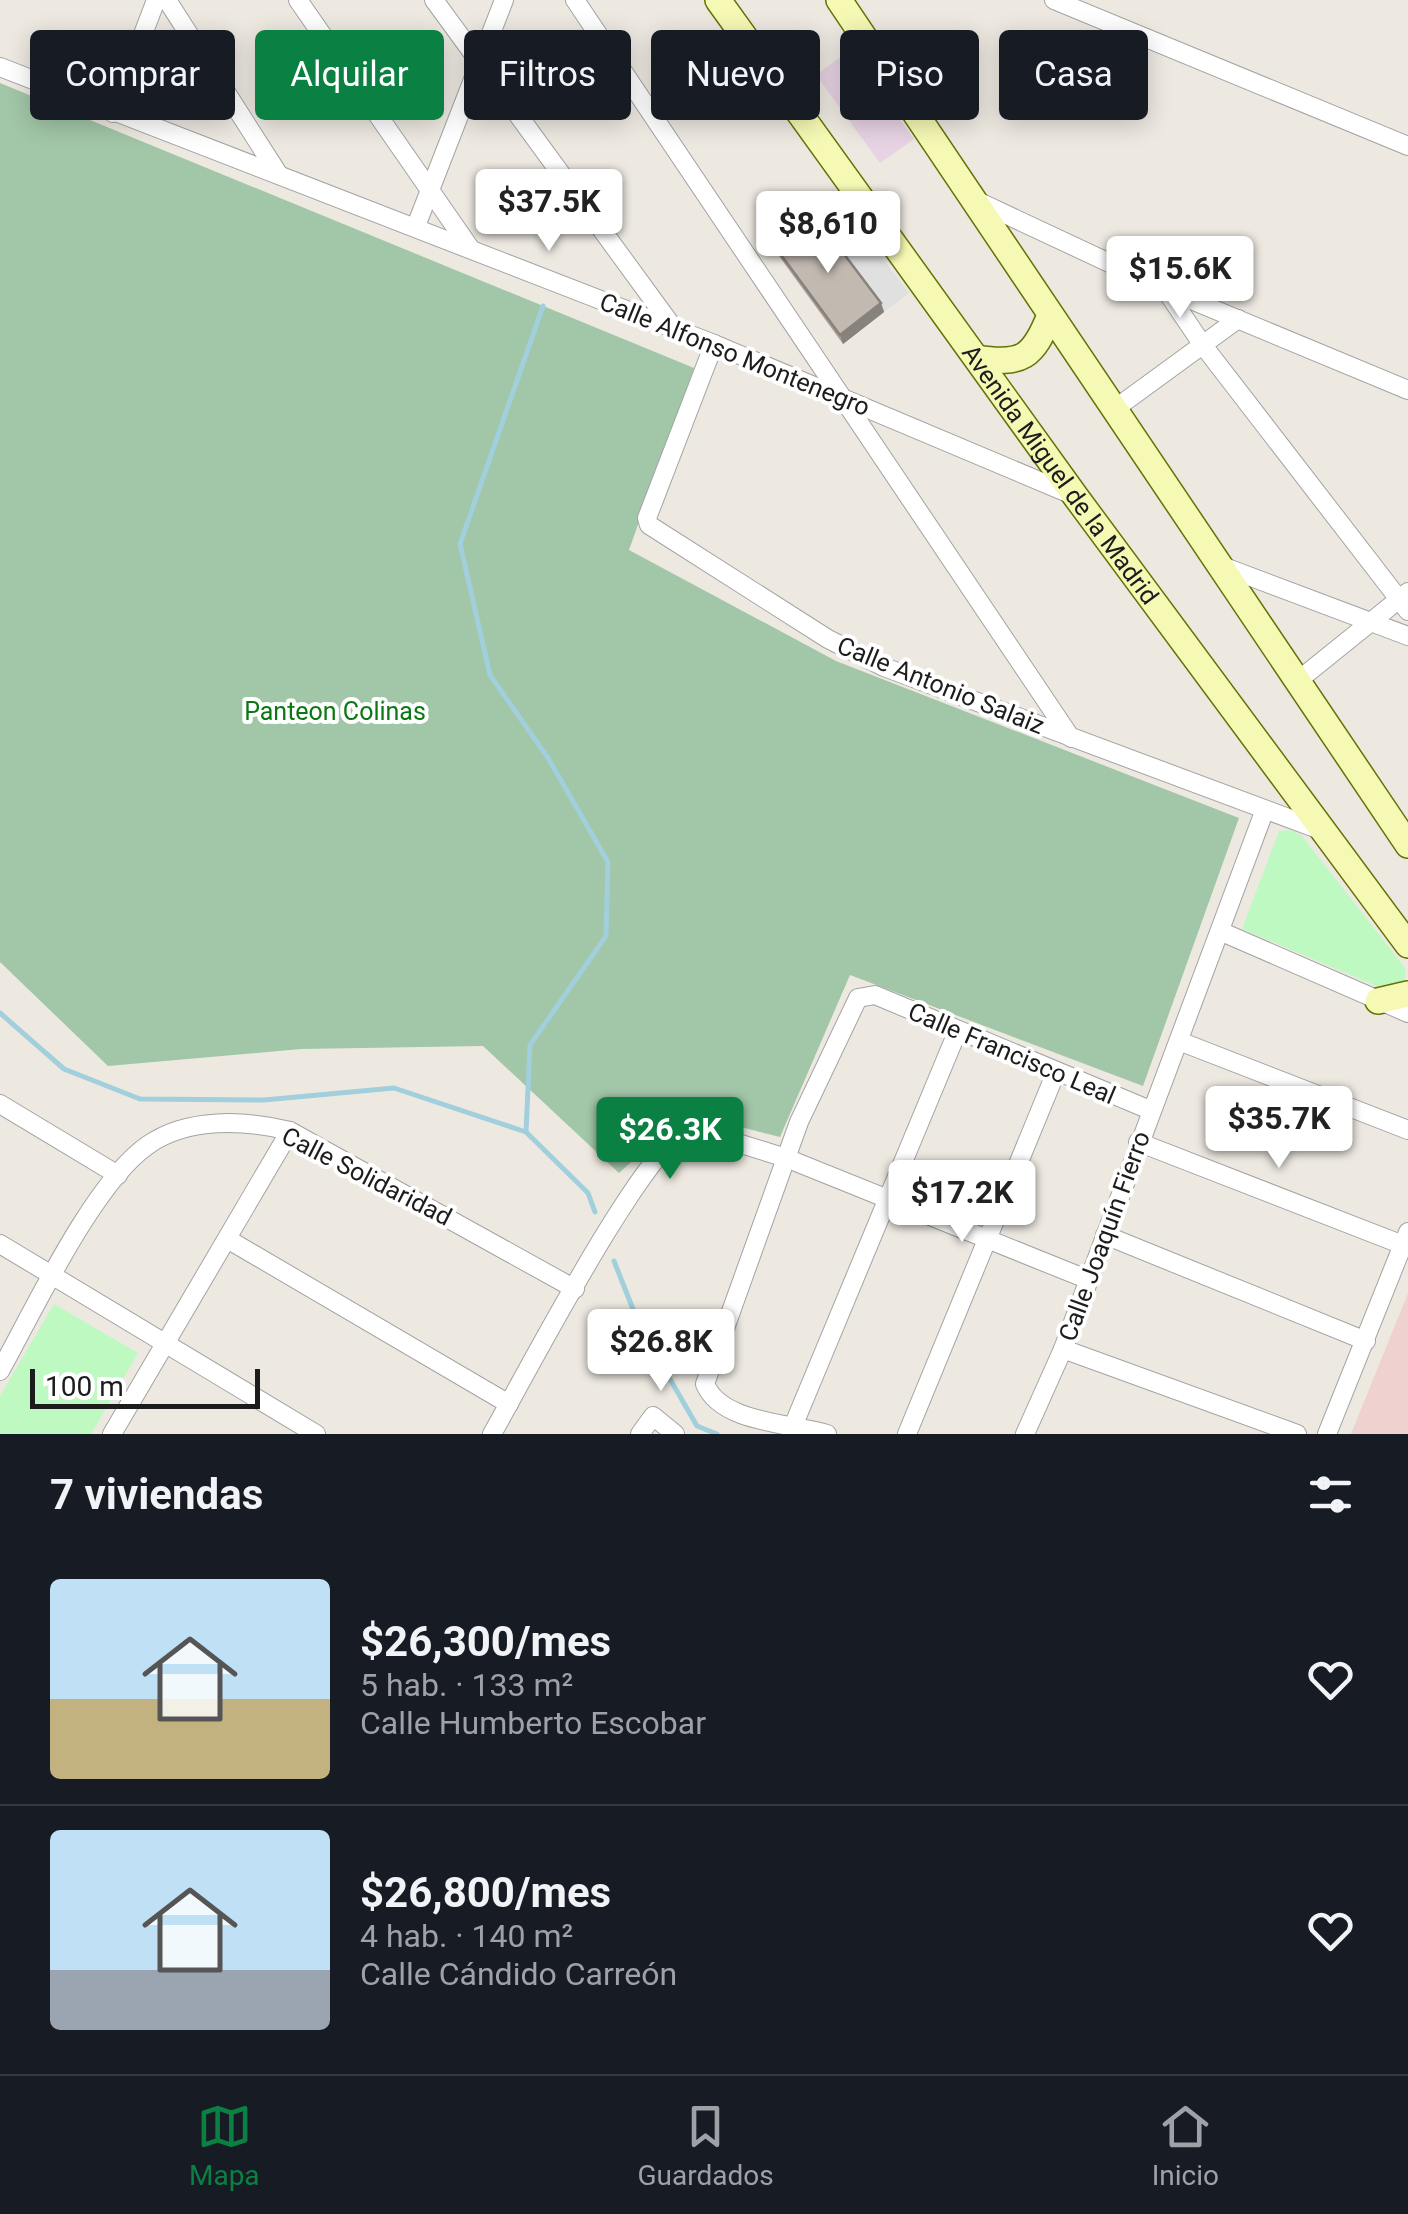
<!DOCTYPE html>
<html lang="es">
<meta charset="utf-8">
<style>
body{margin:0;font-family:Roboto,sans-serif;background:#20242c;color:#f1f3f6;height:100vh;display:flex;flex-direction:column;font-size:38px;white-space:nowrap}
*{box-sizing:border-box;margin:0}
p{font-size:32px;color:#9ea1a6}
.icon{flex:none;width:55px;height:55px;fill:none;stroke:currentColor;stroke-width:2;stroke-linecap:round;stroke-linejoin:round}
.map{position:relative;height:1434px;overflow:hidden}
.drawer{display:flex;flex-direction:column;background:#171b24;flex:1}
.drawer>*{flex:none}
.banner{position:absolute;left:30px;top:30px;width:1350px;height:90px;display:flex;gap:20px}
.scale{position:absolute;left:30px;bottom:25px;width:230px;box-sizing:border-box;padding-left:10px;border:5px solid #1c1c1c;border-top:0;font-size:28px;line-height:35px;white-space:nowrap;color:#1c1c1c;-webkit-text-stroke:8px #fff;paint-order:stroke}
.price{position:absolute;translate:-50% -85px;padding:0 22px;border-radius:10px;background:#fff;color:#222;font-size:32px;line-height:65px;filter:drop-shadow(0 2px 5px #0008)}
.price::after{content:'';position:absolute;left:50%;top:60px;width:30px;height:22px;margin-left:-15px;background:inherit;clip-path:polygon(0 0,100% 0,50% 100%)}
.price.selected{background:#0b8043;color:#fff}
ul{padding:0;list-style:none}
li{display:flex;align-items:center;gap:30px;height:250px;padding:0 50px}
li+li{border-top:2px solid #363941}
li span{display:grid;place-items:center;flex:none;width:280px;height:200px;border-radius:10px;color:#555}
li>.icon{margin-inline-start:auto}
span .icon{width:120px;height:120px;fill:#fffc;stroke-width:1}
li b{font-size:42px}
h2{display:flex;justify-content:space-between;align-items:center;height:120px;padding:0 50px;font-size:42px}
.tag{padding:0 35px;border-radius:10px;background:#171b24;box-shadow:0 5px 25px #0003;font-size:35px;line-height:90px}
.tag.selected{background:#0b8043;color:#fff}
.tabs{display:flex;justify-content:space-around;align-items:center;height:140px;border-top:2px solid #363941;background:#171b24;font-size:28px;color:#9ea1a6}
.tabs a{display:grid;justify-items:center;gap:5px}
.tabs .selected{color:#0b8043}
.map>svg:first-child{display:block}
.commercial{fill:#efd1d0}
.industrial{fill:#e7d3e3}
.cemetery{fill:#a2c6a8}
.park{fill:#bdf9c1}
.parking{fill:#e0e0e0}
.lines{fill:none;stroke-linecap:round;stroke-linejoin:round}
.stream{stroke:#a1cfdc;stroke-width:5}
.minor-casing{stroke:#a3a3a3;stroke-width:20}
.secondary-casing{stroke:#667105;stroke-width:28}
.minor{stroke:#fff;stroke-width:18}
.secondary{stroke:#f6f9b4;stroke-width:25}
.wall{fill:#a79f98}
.shaded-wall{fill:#88827c}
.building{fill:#c2b9b1;stroke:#88827c;stroke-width:2.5}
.labels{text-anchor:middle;stroke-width:8;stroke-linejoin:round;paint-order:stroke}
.street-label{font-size:25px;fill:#1c1c1c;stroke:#fff}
.park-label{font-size:25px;fill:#0b7913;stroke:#fff}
</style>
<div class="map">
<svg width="1408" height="1434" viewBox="0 0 1408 1434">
<rect width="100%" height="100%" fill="#ede9e1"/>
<polygon class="commercial" points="1408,1293 1408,1434 1351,1434"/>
<polygon class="industrial" points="850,50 914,139 880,163 816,75"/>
<polygon class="cemetery" points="0,83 694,368 629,550 836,661 1239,818 1143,1086 850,975 780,1137 686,1113 619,1173 483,1046 301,1049 108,1066 0,962"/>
<g class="park">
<polygon points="1291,830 1302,836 1405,968 1405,987 1393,993 1242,929 1279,831"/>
<polygon points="54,1304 138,1353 91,1434 0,1434 0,1396"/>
</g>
<polygon class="parking" points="843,207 909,293 884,312 819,225"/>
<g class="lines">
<g class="stream">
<polyline points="0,1013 64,1069 140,1099 264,1100 394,1088 526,1132 588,1193 595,1212"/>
<polyline points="526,1132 530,1045 606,936 608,862 548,758 490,675 460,544 543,306"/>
<polyline points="614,1261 640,1327 697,1426 717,1434"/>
</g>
<defs>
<g id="minor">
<polyline points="167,0 279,175"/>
<polyline points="298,0 470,248"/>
<polyline points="434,0 675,330"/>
<polyline points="575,0 1071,738"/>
<polyline points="1054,0 1408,146"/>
<polyline points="0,67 714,344 1075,496"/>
<polyline points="113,113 156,0"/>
<polyline points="975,200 1165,289 1408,390"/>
<polyline points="416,226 504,0"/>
<polyline points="1165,289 1202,344 1408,611"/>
<polyline points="714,344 647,518 649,525 828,639 884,667 1323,831"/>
<polyline points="1116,408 1238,319"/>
<polyline points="1222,566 1408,636"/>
<polyline points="1300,679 1408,592"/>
<polyline points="1222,932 1408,1013"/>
<polyline points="1179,1041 1408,1130"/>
<polyline points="0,1104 118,1175"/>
<polyline points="1138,1142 1403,1245"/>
<polyline points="1105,1235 1366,1341"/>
<polyline points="229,1240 509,1404"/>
<polyline points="0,1244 316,1434"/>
<polyline points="1063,1349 1297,1434"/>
<path d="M0 1371C34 1310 93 1183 148 1145 188 1117 245 1120 290 1131L575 1289"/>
<polyline points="794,1424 958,1030"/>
<polyline points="112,1434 290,1131"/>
<path d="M492 1434C522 1382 646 1141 690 1128L786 1158 1089 1280"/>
<polyline points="640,1434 653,1416 675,1434"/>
<path d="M827 1434C790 1423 721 1423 705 1384L799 1122 858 998 875 995 1150 1110"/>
<polyline points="907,1434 1056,1072"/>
<polyline points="1025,1434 1063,1349 1264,812"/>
<polyline points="1327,1434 1408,1232"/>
</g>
<g id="secondary">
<path id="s1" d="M718 0 1076 497 1408 945"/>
<polyline points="839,0 1408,845"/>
<path d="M977 358C1022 365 1033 358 1050 315"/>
<polyline points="1378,1001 1408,994"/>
</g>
</defs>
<use href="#minor" class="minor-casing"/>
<use href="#secondary" class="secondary-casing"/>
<use href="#minor" class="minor"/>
<use href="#secondary" class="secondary"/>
</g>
<polygon class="wall" points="776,248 881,303 884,312 843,344 779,256"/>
<polygon class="shaded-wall" points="881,303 884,312 843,344 840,335"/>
<polygon class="building" points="816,217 881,303 840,335 776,248"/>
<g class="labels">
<g class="street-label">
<text transform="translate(735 354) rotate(22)" y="9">Calle Alfonso Montenegro</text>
<text dy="9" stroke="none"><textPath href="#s1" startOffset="585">Avenida Miguel de la Madrid</textPath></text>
<text transform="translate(941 685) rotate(22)" y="9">Calle Antonio Salaiz</text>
<text transform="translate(1012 1053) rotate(23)" y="9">Calle Francisco Leal</text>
<text transform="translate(367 1176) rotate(27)" y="9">Calle Solidaridad</text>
<text transform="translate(1104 1236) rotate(-70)" y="9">Calle Joaquín Fierro</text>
</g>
<g class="park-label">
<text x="335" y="720">Panteon Colinas</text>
</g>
</g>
</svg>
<div class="scale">100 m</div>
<b class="price" style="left:549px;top:254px">$37.5K</b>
<b class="price" style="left:828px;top:276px">$8,610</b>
<b class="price" style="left:1180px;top:321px">$15.6K</b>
<b class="price" style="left:1279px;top:1171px">$35.7K</b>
<b class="price selected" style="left:670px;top:1182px">$26.3K</b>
<b class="price" style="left:962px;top:1245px">$17.2K</b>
<b class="price" style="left:661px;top:1394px">$26.8K</b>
<div class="banner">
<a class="tag">Comprar</a>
<a class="tag selected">Alquilar</a>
<a class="tag">Filtros</a>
<a class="tag">Nuevo</a>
<a class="tag">Piso</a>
<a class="tag">Casa</a>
</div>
</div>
<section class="drawer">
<h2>7 viviendas<svg class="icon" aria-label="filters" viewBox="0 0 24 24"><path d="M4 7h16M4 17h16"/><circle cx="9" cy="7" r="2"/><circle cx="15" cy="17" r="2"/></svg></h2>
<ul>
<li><span style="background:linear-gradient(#bfe0f5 60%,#c2b280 0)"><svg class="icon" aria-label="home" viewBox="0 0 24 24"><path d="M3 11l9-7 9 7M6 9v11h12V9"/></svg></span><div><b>$26,300/mes</b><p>5 hab. · 133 m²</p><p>Calle Humberto Escobar</p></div><svg class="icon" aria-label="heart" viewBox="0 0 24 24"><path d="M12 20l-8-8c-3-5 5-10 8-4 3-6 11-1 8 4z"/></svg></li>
<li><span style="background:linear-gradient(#bfe0f5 70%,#9aa5b1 0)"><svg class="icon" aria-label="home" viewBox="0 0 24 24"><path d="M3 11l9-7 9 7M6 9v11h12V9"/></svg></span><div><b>$26,800/mes</b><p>4 hab. · 140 m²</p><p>Calle Cándido Carreón</p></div><svg class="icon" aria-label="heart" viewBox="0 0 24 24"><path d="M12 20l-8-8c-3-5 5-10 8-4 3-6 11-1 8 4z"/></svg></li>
</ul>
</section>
<nav class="tabs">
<a class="selected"><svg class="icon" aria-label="map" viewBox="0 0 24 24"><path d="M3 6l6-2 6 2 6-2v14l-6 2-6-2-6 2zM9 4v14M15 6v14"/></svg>Mapa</a>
<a><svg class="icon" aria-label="saved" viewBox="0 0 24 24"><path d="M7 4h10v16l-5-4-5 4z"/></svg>Guardados</a>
<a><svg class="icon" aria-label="home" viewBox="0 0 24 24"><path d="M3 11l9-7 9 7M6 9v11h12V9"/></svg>Inicio</a>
</nav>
